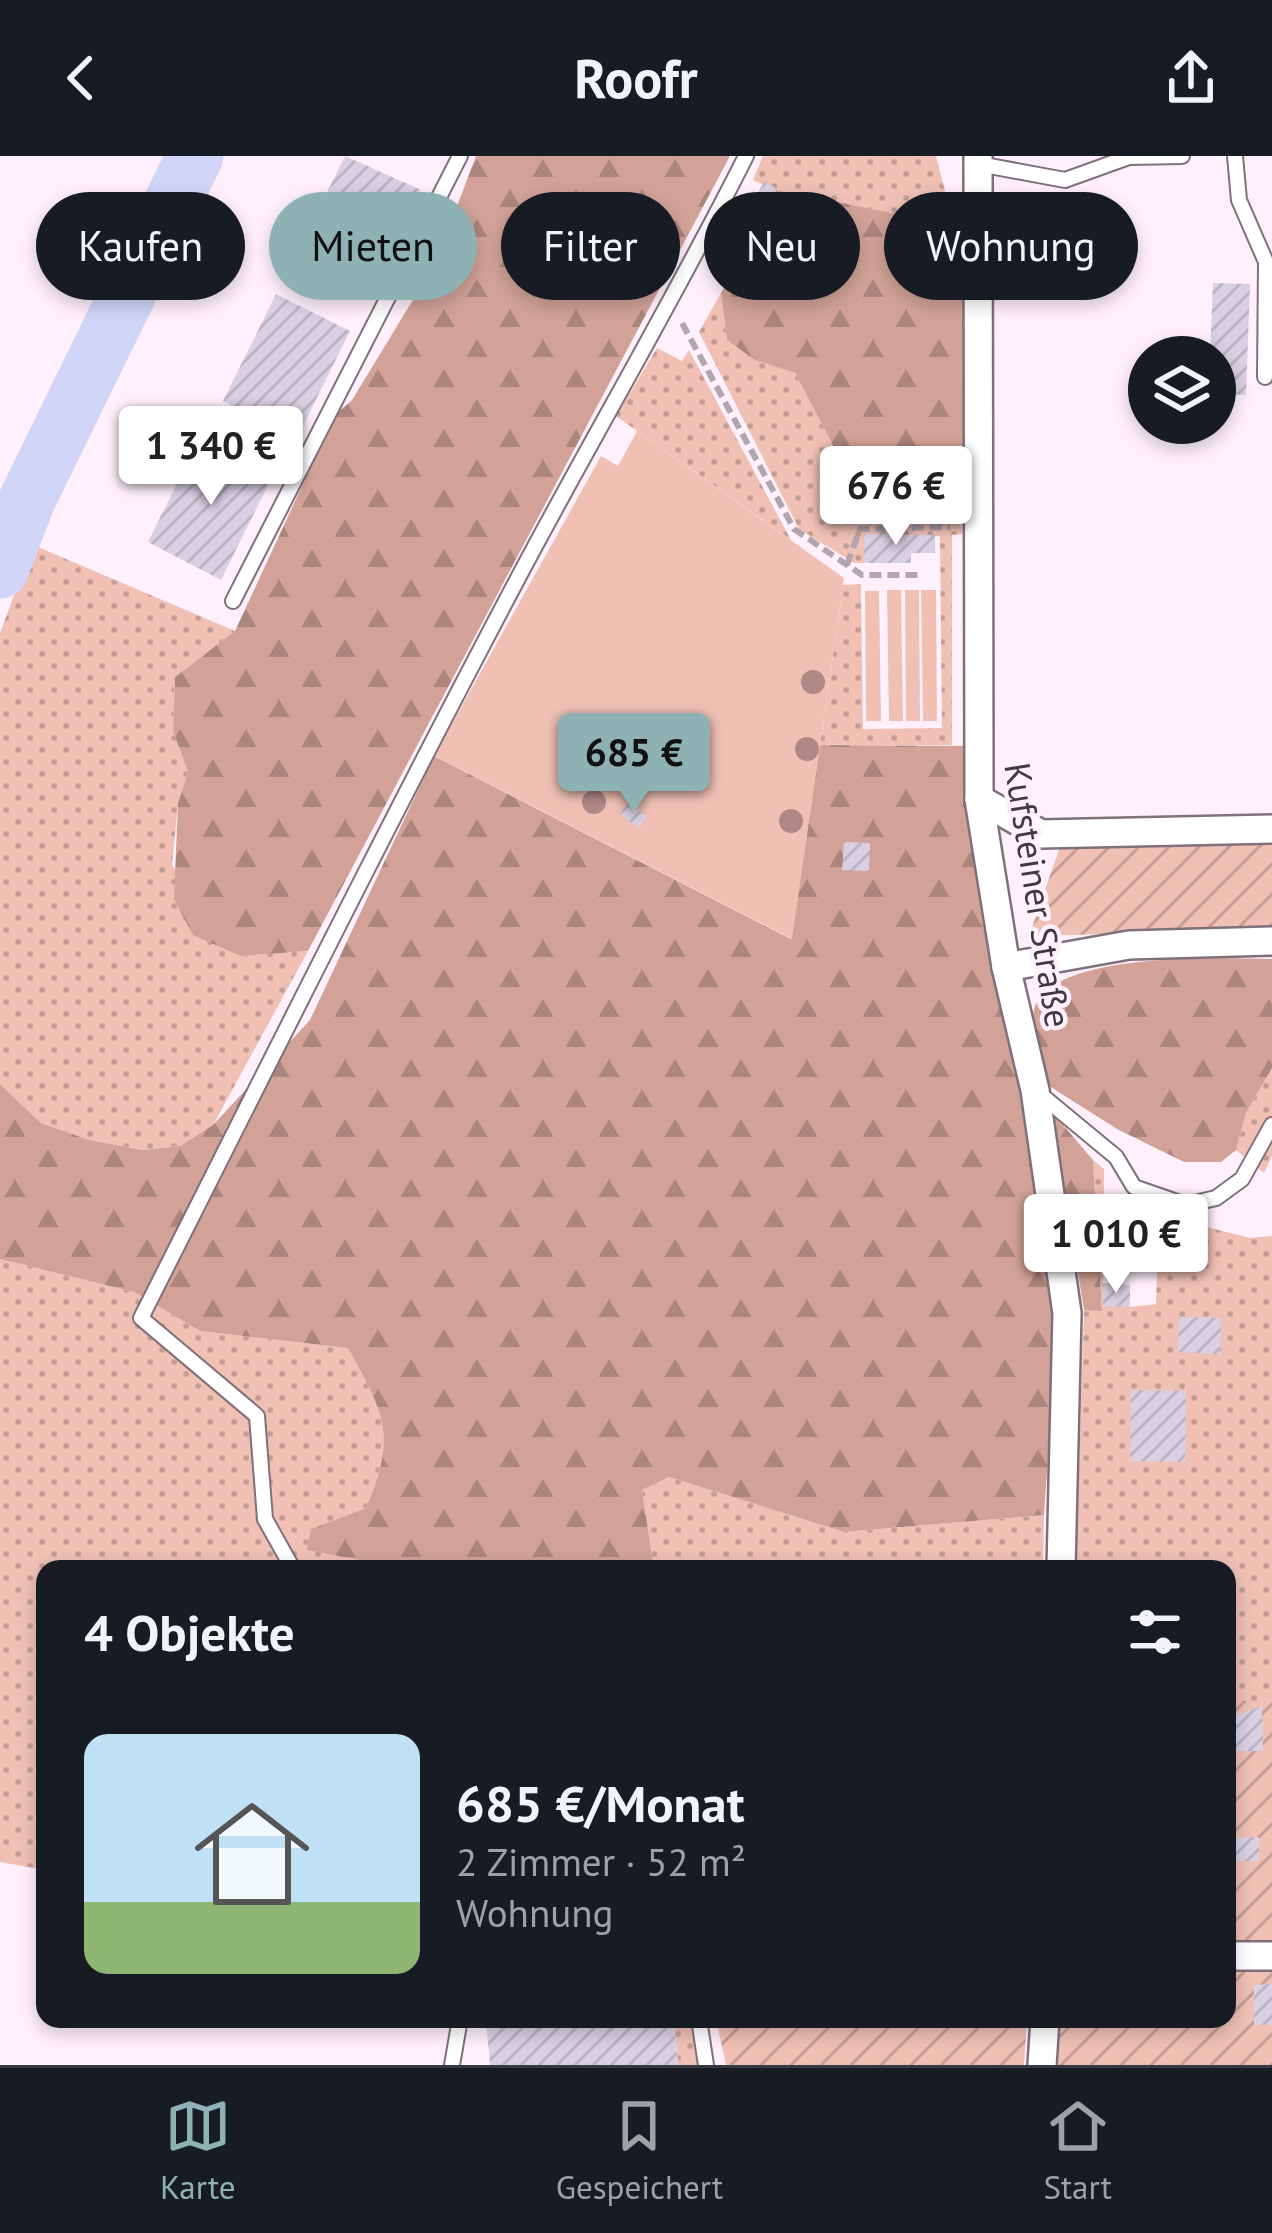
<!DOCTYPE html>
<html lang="de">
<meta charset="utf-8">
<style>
body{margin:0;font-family:"PT Sans",sans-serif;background:#20242c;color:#f1f3f6;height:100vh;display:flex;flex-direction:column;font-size:45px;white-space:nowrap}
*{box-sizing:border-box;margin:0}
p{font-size:39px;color:#9ea1a6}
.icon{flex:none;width:66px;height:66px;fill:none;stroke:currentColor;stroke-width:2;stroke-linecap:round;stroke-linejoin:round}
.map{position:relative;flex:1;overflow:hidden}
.side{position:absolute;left:36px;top:1404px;width:1200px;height:468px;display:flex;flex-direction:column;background:#171b24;border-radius:24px;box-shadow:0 6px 18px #0003}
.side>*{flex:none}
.hud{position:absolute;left:36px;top:36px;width:1200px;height:108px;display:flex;gap:24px}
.fabs{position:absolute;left:1128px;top:180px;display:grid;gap:24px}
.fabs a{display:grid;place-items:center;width:108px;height:108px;border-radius:50%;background:#171b24;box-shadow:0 6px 18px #0003;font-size:60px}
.price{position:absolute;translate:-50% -102px;padding:0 27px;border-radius:12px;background:#fff;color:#222;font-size:39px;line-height:78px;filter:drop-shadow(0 3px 6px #0008)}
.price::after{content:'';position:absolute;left:50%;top:72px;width:36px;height:27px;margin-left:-18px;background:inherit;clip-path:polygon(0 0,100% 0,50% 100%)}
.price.current{background:#8eb2b3;color:#111}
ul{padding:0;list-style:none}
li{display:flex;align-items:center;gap:36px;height:300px;padding:0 48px}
li span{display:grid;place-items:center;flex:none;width:336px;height:240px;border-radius:24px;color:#555}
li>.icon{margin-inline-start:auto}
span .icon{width:144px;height:144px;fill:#fffc;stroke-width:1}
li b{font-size:51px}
h2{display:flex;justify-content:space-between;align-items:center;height:144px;padding:0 48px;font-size:51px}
.tag{padding:0 42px;border-radius:54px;background:#171b24;box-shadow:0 6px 18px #0003;font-size:42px;line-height:108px}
.tag.current{background:#8eb2b3;color:#111}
header{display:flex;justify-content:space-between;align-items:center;height:156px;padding:0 48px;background:#171b24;font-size:54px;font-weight:800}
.tab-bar{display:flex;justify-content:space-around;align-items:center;height:168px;border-top:3px solid #363941;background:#171b24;font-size:33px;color:#9ea1a6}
.tab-bar a{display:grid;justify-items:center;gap:6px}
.tab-bar .current{color:#8eb2b3}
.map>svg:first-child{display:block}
.grass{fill:url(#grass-dots)}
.forest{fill:url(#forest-firs)}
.park{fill:#f0c0b5}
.garden{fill:url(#garden-furrows)}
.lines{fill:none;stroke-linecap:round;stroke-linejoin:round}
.river{stroke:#d1d6f9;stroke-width:57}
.building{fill:url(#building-hatch)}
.service-casing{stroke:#80707c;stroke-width:18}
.minor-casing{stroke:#80707c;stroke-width:32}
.path{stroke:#b1a5ae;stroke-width:6;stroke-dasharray:12 6;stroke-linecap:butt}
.service{stroke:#fff;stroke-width:14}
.minor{stroke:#fff;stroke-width:27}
.tree{fill:#b08886}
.labels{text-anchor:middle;stroke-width:9;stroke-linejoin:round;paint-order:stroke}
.street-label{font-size:36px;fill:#40393e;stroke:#fff0fb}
</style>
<header><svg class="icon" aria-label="back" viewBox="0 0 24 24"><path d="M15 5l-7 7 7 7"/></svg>Roofr<svg class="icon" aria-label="share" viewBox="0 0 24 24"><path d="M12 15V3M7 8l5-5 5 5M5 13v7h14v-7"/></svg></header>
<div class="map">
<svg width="1272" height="1909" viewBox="0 0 1272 1909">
<defs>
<pattern id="grass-dots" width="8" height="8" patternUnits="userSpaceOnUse" patternTransform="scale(3)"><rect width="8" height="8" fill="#f0c0b5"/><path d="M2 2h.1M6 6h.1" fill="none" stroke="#c49d95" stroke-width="1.8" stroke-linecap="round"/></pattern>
<pattern id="forest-firs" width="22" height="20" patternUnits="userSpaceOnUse" patternTransform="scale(3)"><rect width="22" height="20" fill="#d2a298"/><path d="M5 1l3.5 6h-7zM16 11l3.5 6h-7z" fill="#ac857d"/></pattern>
<pattern id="garden-furrows" width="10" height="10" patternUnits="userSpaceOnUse" patternTransform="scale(3)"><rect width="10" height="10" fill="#f0c0b5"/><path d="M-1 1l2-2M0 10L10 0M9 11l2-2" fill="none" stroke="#c49d95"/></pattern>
<pattern id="building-hatch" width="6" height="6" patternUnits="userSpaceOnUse" patternTransform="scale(3)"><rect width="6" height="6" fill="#d9d1e3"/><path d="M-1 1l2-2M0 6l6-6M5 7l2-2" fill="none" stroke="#bbb4c4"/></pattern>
</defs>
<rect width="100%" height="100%" fill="#fff0fb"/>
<g class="grass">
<polygon points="763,0 936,0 946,39 957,42 964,71 776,34 753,24"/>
<polygon points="721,137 727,184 756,204 795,217 839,301 964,355 962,378 952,379 952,589 820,589 843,429 861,428 863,573 942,572 940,380 864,378 864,407 854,407 799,373 699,176"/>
<polygon points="657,192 682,205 689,194 791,384 616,260"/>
<polygon points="33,389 235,475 175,521 173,575 188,616 178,647 172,709 241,800 308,795 213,969 180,990 143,994 89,984 41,967 0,928 0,477"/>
<polygon points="1272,912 1272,1000 1264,1017 1236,994 1246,957"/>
<polygon points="1093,1004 1104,1013 1103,1127 1130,1129 1130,1151 1156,1148 1159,1059 1250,1082 1272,1080 1272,1545 1227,1545 1227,1413 1076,1413 1084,1154 1102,1154"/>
<path d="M0 1103 134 1136 200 1175 348 1192C385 1259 397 1279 366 1352L312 1373 406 1413H45V1714L0 1706Z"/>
<polygon points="669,1321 844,1376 1044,1359 1043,1413 654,1413 642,1334"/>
<polygon points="674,1863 691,1863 701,1909 678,1909"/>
</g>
<g class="forest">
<polygon points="476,0 730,0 308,795 241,800 193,779 174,743 178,647 188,616 173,575 175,521 235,475 335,259 352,244 436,106"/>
<polygon points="776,34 964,71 964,355 839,301 795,217 755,204 727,184 721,137"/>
<path d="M820 589 968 590C968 783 1043 966 1054 1158 1058 1224 1048 1293 1044 1359L844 1376 669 1321 642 1334 654 1413H406L307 1394 311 1373 366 1352C397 1279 385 1259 348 1192L200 1175 134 1136 0 1103V928L41 967 89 984 143 994 180 990 213 969 310 864 434 600 791 783Z"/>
<path d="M1272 803V912L1246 957 1236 994 1221 1006H1184L1117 973 1046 928C1040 904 1027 878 1034 854 1048 795 1222 802 1272 803Z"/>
<polygon points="1052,956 1093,1004 1102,1155 1084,1154"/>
</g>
<g class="park">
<polygon points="637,275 844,422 792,783 434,600 601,300 618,310"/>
<polygon points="887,434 901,434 903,565 889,565"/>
<polygon points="905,434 919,434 920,565 906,565"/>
<polygon points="921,434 936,434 937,565 923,565"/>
<polygon points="865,435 879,435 881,565 866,565"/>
</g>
<g class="garden">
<polygon points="1272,676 1272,774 1029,780 1062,685"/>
<polygon points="1227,1545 1272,1545 1272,1909 1051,1909 1053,1863 1227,1863"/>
<polygon points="716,1863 1027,1863 1024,1909 726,1909"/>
</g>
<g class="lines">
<polyline class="river" points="0,414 27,344 195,0"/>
</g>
<g class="building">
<polygon points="345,0 421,34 367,141 294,103"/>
<polygon points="764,26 776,32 761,59 749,53"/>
<polygon points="632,112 650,123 638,143 620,131"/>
<polygon points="1213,127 1250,128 1246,239 1215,238 1215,201 1210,201"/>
<polygon points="276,138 350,175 297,282 223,245"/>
<polygon points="201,279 274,317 221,424 148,386"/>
<polygon points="864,378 935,379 935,397 911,397 911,407 864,407"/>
<polygon points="628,647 647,660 639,672 620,658"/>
<polygon points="844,686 870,687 869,715 842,714"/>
<polygon points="1103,1128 1130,1129 1130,1151 1103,1150"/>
<polygon points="1179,1161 1221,1162 1220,1198 1178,1196"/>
<polygon points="1131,1234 1186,1235 1185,1306 1130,1305"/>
<polygon points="1262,1550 1263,1595 1236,1595 1235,1559"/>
<polygon points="1259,1681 1259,1705 1231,1705 1231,1682"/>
<polygon points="1272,1828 1272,1869 1254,1869 1254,1829"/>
<polygon points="486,1863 674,1863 678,1909 490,1909"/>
</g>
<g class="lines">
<defs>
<g id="service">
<polyline points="1235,0 1239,44 1266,106 1265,221"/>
<polyline points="979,8 1065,24 1129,1 1182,0"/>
<polyline points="233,445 460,0"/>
<polyline points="1035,934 1116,1001 1134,1031 1186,1049 1216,1042 1242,1023 1272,969"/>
<path d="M293 1413 265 1363 257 1260 141 1162C265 916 388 668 517 424 592 282 674 144 746 0"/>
<polyline points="699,1863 706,1909"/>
<polyline points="452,1909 460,1863"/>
</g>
<g id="minor">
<polyline points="978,0 979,643 1006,811 1035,934 1067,1157 1061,1413"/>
<polyline points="979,643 1041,678 1272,673"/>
<polyline points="1006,811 1129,789 1272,785"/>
<polyline points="1227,1800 1272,1800"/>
<polyline points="1042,1909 1045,1863"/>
</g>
</defs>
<use href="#service" class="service-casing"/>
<use href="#minor" class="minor-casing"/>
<g class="path">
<polyline points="682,167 794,373 862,419 921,419"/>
<polyline points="847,409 860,373 950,371"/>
</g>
<use href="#service" class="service"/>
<use href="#minor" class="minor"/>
</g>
<g class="tree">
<circle cx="850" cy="355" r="12"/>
<circle cx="813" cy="526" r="12"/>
<circle cx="807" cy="593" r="12"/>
<circle cx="651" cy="602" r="12"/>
<circle cx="594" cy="646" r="12"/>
<circle cx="791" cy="665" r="12"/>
</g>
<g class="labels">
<g class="street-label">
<text transform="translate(1038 739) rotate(81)" y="13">Kufsteiner Straße</text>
</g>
</g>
</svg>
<div class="fabs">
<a><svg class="icon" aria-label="layers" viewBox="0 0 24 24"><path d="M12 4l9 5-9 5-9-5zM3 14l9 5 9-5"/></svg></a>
</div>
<b class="price" style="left:211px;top:352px">1 340 €</b>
<b class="price" style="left:896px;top:392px">676 €</b>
<b class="price current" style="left:634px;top:659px">685 €</b>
<b class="price" style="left:1116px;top:1140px">1 010 €</b>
<div class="hud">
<a class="tag">Kaufen</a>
<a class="tag current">Mieten</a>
<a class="tag">Filter</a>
<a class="tag">Neu</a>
<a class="tag">Wohnung</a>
</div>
<section class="side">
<h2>4 Objekte<svg class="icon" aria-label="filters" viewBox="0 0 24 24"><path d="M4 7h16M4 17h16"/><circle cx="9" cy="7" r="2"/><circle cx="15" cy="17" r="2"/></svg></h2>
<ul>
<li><span style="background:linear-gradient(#bfe0f5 70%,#8fb573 0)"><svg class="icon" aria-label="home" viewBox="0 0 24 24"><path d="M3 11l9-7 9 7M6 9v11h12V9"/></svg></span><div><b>685 €/Monat</b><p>2 Zimmer · 52 m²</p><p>Wohnung</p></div></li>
</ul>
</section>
</div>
<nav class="tab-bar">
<a class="current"><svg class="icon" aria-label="map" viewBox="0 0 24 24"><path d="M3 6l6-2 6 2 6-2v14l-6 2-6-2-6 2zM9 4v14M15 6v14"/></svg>Karte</a>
<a><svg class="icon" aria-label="saved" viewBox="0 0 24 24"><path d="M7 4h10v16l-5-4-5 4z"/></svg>Gespeichert</a>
<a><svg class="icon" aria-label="home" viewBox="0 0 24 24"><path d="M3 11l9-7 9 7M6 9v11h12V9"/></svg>Start</a>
</nav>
